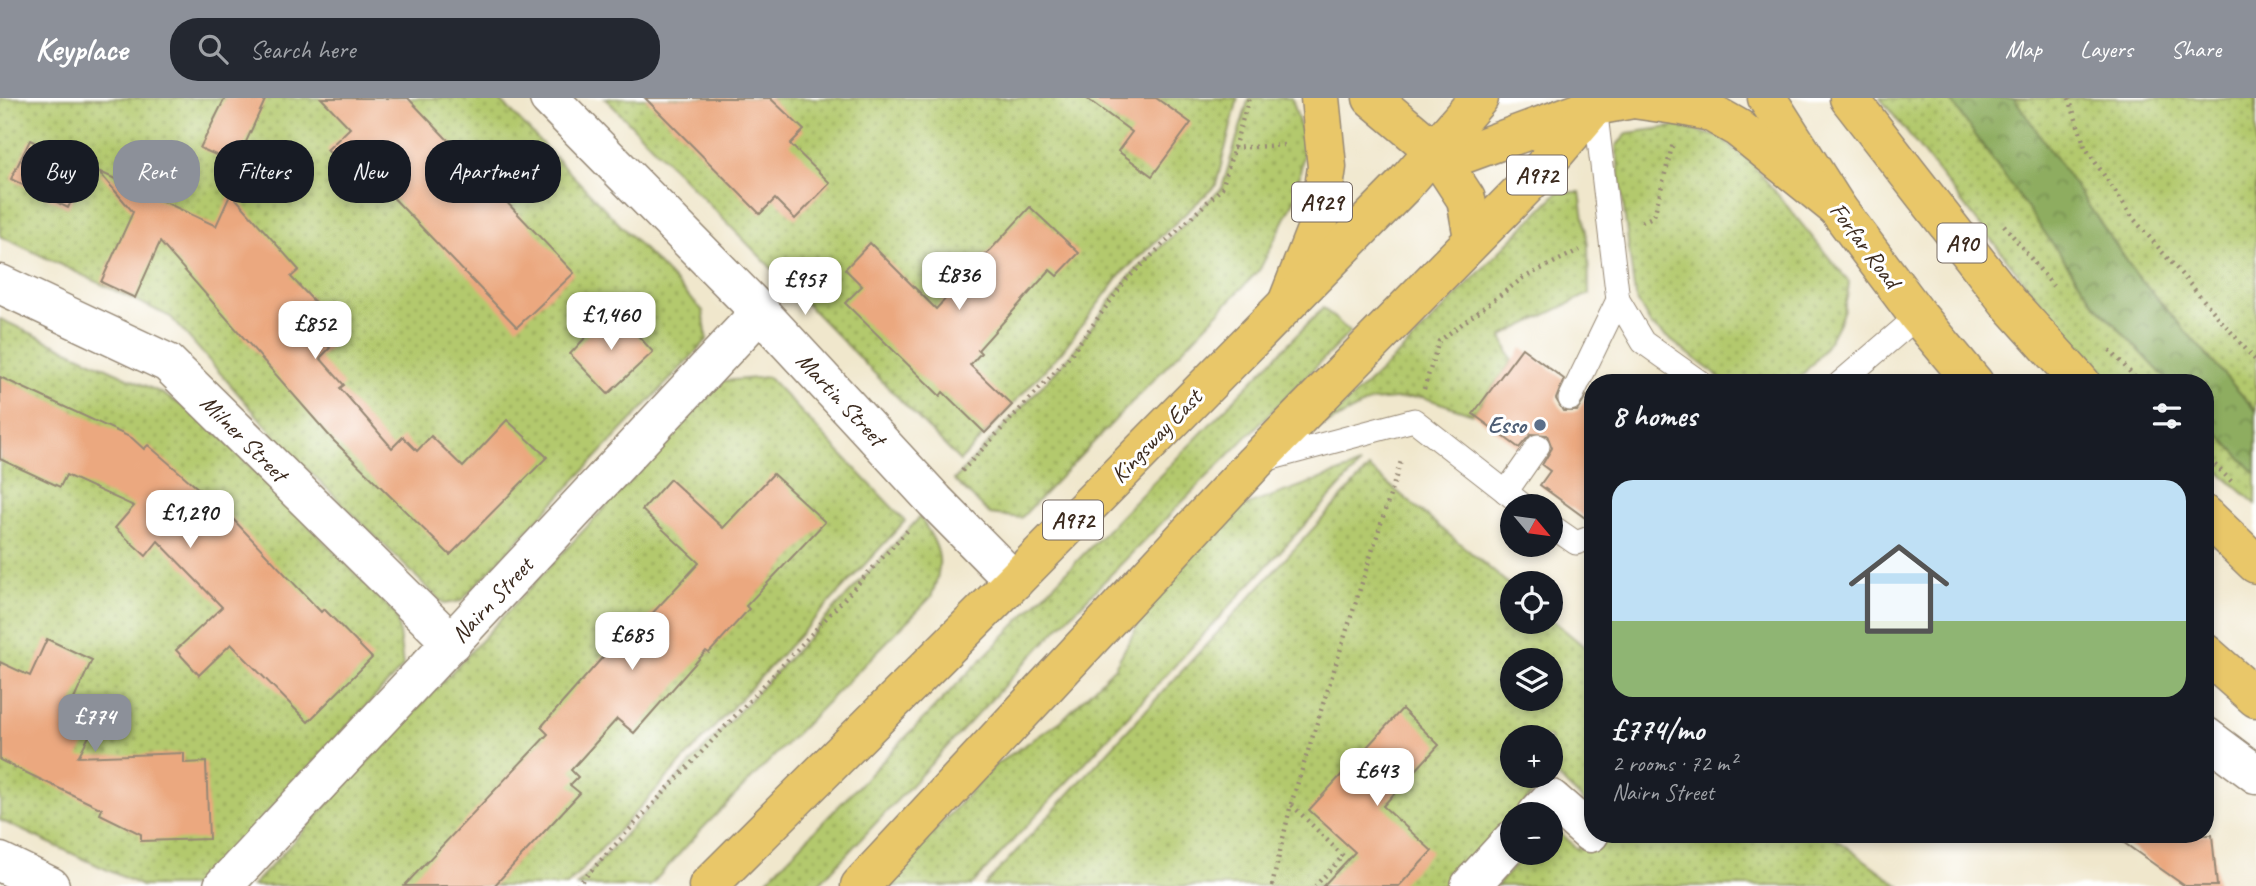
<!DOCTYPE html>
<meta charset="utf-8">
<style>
body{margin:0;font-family:Caveat,sans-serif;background:#242831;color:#f1f3f6;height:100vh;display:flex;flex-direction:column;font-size:26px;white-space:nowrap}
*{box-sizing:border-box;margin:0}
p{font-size:23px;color:#9ea1a6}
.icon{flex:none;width:38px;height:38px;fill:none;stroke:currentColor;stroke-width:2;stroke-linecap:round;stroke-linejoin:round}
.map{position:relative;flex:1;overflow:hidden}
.drawer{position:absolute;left:1584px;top:276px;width:630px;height:469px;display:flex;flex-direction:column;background:#171b24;border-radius:28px;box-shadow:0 4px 10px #0003}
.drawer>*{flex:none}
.banner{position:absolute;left:21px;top:42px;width:665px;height:63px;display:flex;gap:14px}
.needle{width:46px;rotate:119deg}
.tools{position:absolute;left:1500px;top:396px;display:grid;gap:14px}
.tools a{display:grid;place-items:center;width:63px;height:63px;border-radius:50%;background:#171b24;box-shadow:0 4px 10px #0003;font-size:35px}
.price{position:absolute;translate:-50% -60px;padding:0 16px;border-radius:14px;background:#fff;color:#222;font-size:23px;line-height:46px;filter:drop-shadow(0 2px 4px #0008)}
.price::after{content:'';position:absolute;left:50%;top:42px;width:21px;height:16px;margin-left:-10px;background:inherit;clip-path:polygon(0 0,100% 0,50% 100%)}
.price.on{background:#8c9099;color:#fff}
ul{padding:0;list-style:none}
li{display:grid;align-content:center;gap:14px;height:371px;padding:0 28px}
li+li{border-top:2px solid #363941}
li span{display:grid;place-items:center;height:217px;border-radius:21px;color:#555}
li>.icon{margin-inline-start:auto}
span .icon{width:126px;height:126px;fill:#fffc;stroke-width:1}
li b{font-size:30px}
h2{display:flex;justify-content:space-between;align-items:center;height:84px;padding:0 28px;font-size:30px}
.chip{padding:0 24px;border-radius:28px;background:#171b24;box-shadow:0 4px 10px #0003;font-size:24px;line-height:63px}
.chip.on{background:#8c9099;color:#fff}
header{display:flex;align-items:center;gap:42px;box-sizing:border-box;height:98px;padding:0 35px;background:#8c9099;color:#fff}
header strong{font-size:33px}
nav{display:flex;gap:38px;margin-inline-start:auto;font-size:24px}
.search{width:490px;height:63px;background:#242831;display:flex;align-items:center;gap:18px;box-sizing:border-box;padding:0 24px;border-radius:28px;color:#9ea1a6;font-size:26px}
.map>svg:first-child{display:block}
.green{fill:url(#green-dots);stroke:#777a46;stroke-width:2;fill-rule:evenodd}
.forest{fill:url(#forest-crowns);stroke:#646c3f;stroke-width:2}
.building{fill:#eba87f}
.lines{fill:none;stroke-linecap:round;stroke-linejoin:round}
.lane-casing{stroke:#968875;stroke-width:25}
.street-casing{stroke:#968875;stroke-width:41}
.primary-casing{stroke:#968875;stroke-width:41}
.highway-casing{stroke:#968875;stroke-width:41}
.path{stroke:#968875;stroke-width:4.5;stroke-dasharray:2 5;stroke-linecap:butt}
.lane{stroke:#fff;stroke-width:23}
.street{stroke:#fff;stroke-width:38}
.primary{stroke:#e9c769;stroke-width:38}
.highway{stroke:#e9c769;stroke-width:38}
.service-dot{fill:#5c6f8a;stroke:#fff;stroke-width:2.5}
.labels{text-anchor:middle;stroke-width:6;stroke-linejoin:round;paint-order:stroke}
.shield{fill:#fff;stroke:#766a62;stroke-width:2}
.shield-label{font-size:23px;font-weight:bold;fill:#3b2a1e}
.street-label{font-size:24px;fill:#3b2a1e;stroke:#fff}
.service-label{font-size:24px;font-weight:bold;fill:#4e5e75;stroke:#fff;text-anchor:end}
</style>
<header>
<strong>Keyplace</strong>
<div class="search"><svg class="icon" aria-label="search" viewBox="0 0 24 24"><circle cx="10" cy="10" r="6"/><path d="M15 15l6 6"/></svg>Search here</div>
<nav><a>Map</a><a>Layers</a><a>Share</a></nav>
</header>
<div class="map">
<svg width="2256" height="788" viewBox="0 0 2256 788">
<defs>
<pattern id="green-dots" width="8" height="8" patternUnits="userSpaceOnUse" patternTransform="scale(1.75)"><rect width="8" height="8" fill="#b3c96d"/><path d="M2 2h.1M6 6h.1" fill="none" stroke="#93a359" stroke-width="1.8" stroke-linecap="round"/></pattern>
<pattern id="forest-crowns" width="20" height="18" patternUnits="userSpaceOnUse" patternTransform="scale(1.75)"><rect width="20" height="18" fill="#8ead60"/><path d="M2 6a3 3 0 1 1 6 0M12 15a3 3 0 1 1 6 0" fill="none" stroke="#758d4f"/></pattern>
</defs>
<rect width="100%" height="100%" fill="#fff"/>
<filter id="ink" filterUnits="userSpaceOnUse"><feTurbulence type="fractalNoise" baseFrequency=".0143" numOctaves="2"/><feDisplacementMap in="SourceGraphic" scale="14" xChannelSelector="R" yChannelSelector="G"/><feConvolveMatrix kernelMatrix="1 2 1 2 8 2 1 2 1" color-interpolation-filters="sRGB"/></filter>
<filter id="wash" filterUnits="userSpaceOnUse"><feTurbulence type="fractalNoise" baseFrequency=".00686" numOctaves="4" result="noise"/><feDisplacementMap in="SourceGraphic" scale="28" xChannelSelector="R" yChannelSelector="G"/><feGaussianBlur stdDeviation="1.57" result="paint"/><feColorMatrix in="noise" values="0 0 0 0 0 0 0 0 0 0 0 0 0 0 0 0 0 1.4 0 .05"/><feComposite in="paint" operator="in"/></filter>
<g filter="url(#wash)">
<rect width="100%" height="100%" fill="#f0e7cc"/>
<g class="green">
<polygon points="0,0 498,0 703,213 707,242 461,503 444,506 284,348 171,219 0,138"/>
<polygon points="605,0 1238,0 1216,87 1121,176 1062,253 960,363"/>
<polygon points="1249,0 1292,0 1305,46 1296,99 1260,171 1021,420 990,416 954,382 1069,259 1126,182 1222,90"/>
<polygon points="1880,0 2256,0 2256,406 2205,362 2205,285 2113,285 2038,201"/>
<path d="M1677 28 1719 39 1751 64 1849 184C1847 223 1822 260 1793 285H1727L1651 227 1635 199 1616 48 1628 35Z"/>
<polygon points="1558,94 1580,94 1588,147 1589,196 1502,238 1512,263 1473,316 1422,299 1371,303 1321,329 1406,249"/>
<polygon points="1323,210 1350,234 1057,531 817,788 761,788"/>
<polygon points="0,221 161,295 205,322 397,518 403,569 198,788 142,788 0,722"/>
<polygon points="768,279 905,423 567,788 252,788 723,283"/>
<polygon points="1360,367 971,788 884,788 995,667 1061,623 1115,569 1157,492 1242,409"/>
<path d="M1369 370 1512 489V523H1550L1551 521 1592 555V711L1553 674 1551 676 1550 639H1512V677H1550L1447 788H984ZM1512 562H1550V600H1512Z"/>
<path d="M920 419C941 453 945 461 931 499L702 731 650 788H577Z"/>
<polygon points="1552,728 1577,751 1592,735 1830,737 1900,788 1496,788 1528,754 1550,754"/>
</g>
<polygon class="forest" points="1949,0 2014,0 2138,179 2256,313 2256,376 2205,322 2205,285 2170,285 2096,207"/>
<g id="blocks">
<g class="building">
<polygon points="225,0 266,0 236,66 200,50"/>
<polygon points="321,0 408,0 574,175 517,229 361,66 351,76 327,52 350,30"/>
<polygon points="645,0 770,0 804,32 790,46 830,85 795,121 775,101 760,116"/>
<polygon points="1086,0 1156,0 1191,25 1152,78 1118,53 1132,34"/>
<polygon points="30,42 87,70 68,110 11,81"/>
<polygon points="98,73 216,128 231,95 299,172 291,179 327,217 313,230 330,250 320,260 344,287 340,290 392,350 403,339 417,353 431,338 463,369 507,322 547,359 450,457 333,342 160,144 135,200 101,184 133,114"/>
<polygon points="1030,109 1079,155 1057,178 1050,172 978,252 981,255 970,267 1012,307 985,335 943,294 940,298 845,205 862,188 845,171 870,145 936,211"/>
<polygon points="613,210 653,254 608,296 570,256"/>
<polygon points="1522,250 1564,281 1556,301 1563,313 1577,313 1587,298 1592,302 1592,425 1540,387 1550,373 1542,367 1552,350 1547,337 1531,336 1519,350 1473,316"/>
<polygon points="0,279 132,340 144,351 148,347 230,418 321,514 324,511 372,560 308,624 231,546 199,577 176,552 222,509 158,443 146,458 115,430 134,408 66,377 60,389 0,361"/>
<polygon points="773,376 825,424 746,508 749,511 709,555 706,553 634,635 617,621 571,672 578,679 570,687 580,695 494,788 404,788 548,636 541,629 617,543 622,548 699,465 642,412 670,381 723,430"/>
<polygon points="47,541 92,562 69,612 96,625 78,659 184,655 184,665 206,664 209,741 141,743 141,736 100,716 102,711 0,662 0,564 30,578"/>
<polygon points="1402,611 1439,647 1383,708 1432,753 1399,788 1323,788 1355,754 1309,712"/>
<polygon points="2113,737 2212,737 2217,788 2185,788"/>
</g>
</g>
</g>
<g filter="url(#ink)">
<use href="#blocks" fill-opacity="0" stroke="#968875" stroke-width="2"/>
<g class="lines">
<defs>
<g id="lane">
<polyline points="1595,8 1618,202 1643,244 1701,285"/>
<polyline points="1840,285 1918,218"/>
<polyline points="1570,301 1618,202"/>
<polyline points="1261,363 1414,322 1524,408"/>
<polyline points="1506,394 1538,348"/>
<polyline points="1550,427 1576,445 1592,439"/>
</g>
<g id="street">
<polyline points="549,0 760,214 935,403 1014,483"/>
<polyline points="0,186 168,265 452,545"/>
<polyline points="2205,638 2256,676"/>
<polyline points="1537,716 1551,701 1590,735"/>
<polyline points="0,764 50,788"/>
<polyline points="223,788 760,214"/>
<polyline points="1470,788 1512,742"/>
</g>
<g id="primary">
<polyline points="1372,0 1434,52 1466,101 1473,140"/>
<polyline points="1288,203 1319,124 1327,69 1320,0"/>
</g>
<g id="highway">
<polyline points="1767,0 1837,110 1918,218 1974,285"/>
<polyline points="1849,0 2008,204 2081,285"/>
<polyline points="1434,52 1464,56 1595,8 1633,1 1682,8 1710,14 1738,30 1837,110"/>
<polyline points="2205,417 2256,466"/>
<polyline points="2205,555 2256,600"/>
<polyline points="708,788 1014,483 1403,88 1479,0"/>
<polyline points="860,788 1254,365 1532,82 1602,0"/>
</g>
</defs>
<use href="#lane" class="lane-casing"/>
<use href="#street" class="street-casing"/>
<use href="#primary" class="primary-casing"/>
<use href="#highway" class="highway-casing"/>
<g class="path">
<polyline points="2069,0 2085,49 2133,120 2256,263"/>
<polyline points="1233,50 1285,47"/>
<polyline points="1642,124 1654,118 1673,45"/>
<polyline points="2004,127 2053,188"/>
<polyline points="2110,252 2140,285"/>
<polyline points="1424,291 1439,243 1523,180 1579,152"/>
<polyline points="2205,357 2232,384"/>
<polyline points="962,373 1069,259 1126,182 1222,90 1249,0"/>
<polyline points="1292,707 1343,758 1315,788"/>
<polyline points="577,788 909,431"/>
<polyline points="1272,788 1291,706 1402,360"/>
</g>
<use href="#lane" class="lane"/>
<use href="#street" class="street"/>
<use href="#primary" class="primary"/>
<use href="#highway" class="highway"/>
</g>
</g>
<circle class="service-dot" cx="1540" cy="327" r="7"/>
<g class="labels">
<g class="shield">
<rect x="1507" y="57.5" width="60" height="39" rx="5"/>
<rect x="1292" y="84.5" width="60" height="39" rx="5"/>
<rect x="1937.5" y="125.5" width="49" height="39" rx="5"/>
<rect x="1043" y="402.5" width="60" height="39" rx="5"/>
</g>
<g class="shield-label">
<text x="1537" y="85">A972</text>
<text x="1322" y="112">A929</text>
<text x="1962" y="153">A90</text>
<text x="1073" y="430">A972</text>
</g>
<g class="street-label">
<text transform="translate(1865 147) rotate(53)" y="8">Forfar Road</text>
<text transform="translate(841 301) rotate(47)" y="8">Martin Street</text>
<text transform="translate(1156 338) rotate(-46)" y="8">Kingsway East</text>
<text transform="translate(244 340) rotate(45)" y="8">Milner Street</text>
<text transform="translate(492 502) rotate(-47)" y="8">Nairn Street</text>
</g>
<g class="service-label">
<text x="1526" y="335">Esso</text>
</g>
</g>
</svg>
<div class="tools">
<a><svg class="needle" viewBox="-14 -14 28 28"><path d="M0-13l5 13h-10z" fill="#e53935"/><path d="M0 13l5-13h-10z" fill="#9ea1a6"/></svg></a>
<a><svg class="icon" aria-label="locate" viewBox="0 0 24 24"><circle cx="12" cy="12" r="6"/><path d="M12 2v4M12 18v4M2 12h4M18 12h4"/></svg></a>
<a><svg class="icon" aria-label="layers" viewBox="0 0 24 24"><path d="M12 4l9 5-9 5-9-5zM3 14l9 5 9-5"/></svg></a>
<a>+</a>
<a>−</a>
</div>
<b class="price" style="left:959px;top:214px">£836</b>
<b class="price" style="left:805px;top:219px">£957</b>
<b class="price" style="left:611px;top:254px">£1,460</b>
<b class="price" style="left:315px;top:263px">£852</b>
<b class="price" style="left:190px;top:452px">£1,290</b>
<b class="price" style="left:632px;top:574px">£685</b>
<b class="price on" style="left:95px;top:656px">£774</b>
<b class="price" style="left:1377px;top:710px">£643</b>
<div class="banner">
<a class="chip">Buy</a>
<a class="chip on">Rent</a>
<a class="chip">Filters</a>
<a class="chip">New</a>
<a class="chip">Apartment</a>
</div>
<section class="drawer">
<h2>8 homes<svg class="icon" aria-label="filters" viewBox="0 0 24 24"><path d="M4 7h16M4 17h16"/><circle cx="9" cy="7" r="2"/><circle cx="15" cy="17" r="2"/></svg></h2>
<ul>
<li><span style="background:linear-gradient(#bfe0f5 65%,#8fb573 0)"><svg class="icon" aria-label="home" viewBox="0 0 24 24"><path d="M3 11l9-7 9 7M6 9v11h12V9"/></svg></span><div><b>£774/mo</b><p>2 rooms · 72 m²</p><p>Nairn Street</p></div></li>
</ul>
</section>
</div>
